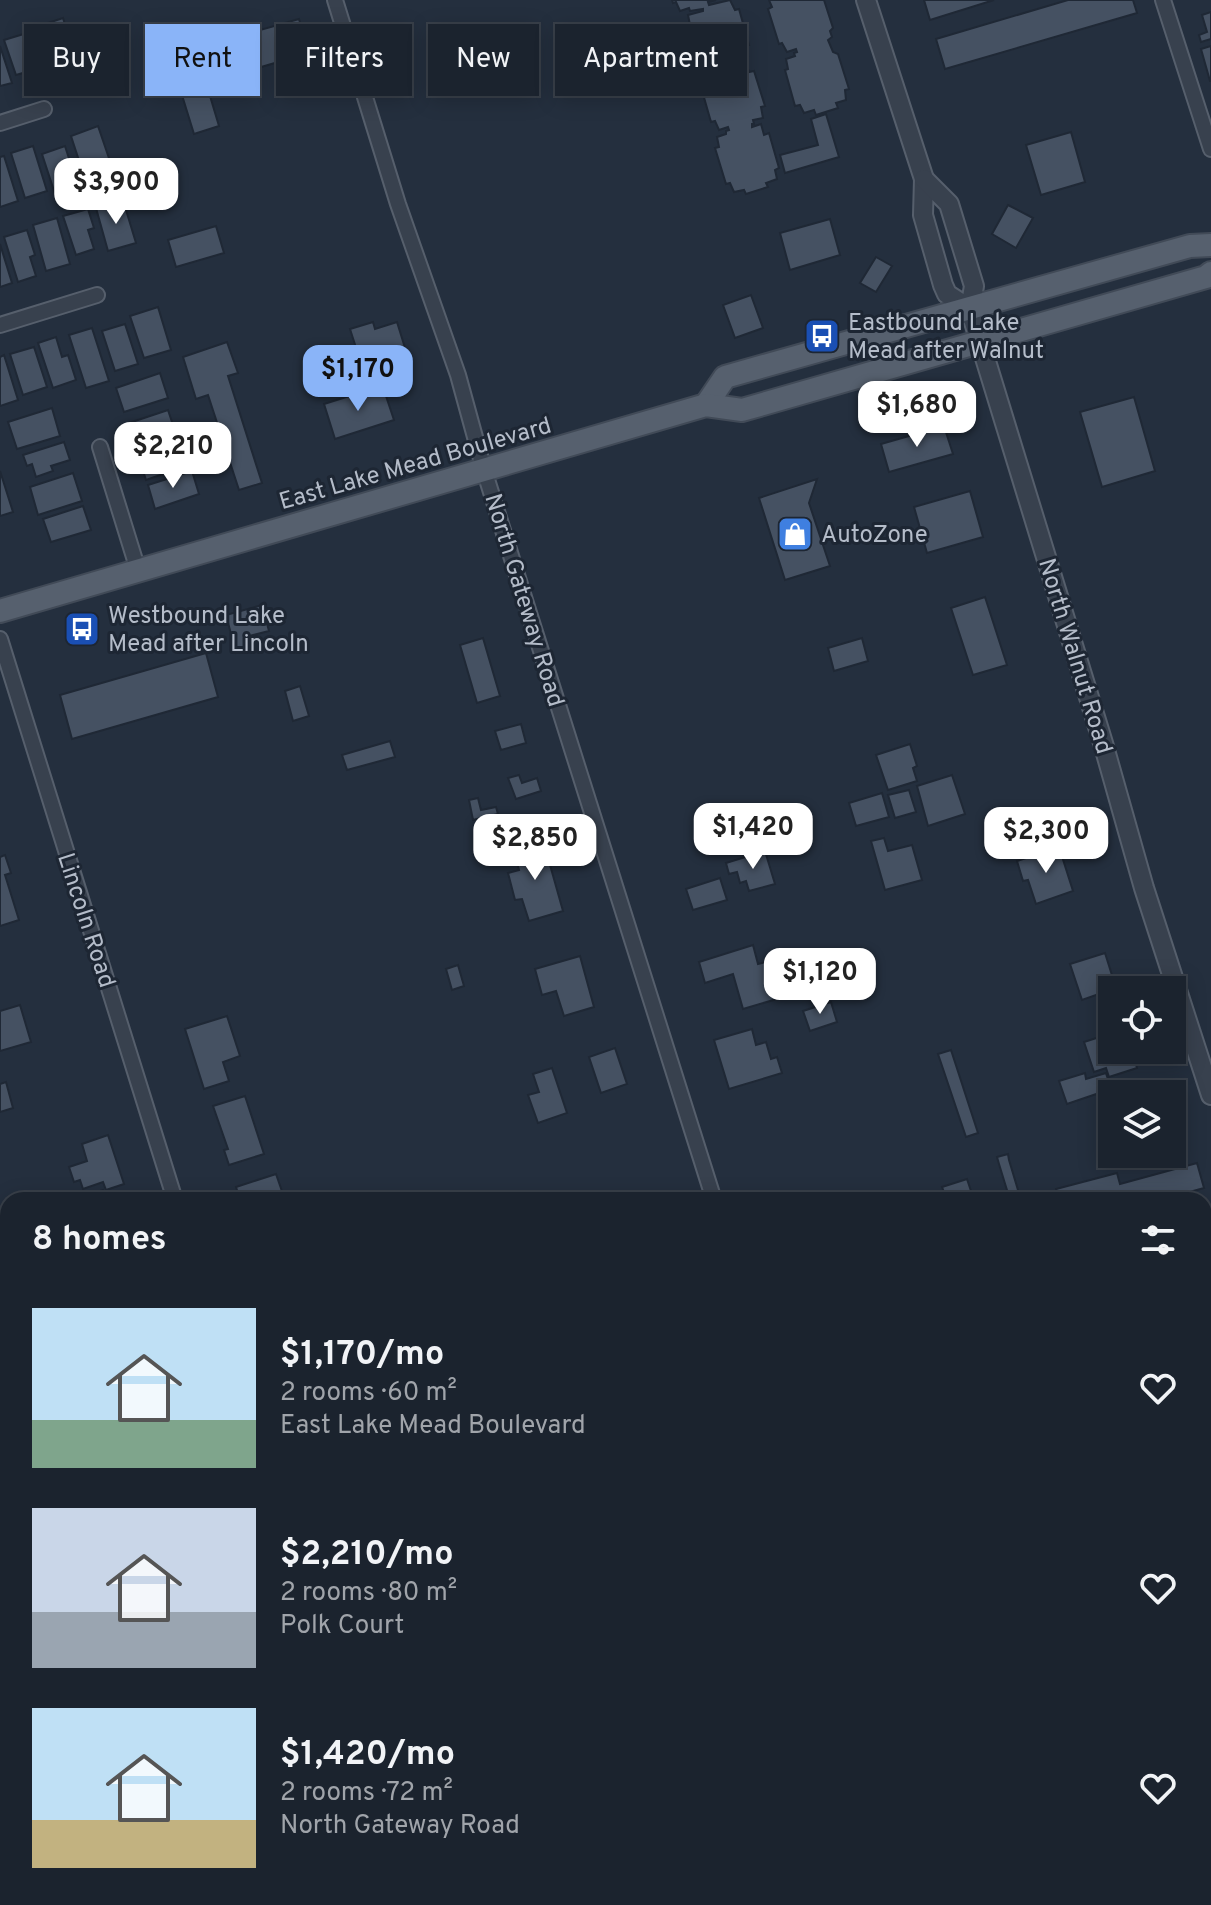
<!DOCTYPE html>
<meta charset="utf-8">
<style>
body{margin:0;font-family:Overpass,sans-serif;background:#242b36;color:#f1f3f6;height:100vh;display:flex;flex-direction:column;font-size:30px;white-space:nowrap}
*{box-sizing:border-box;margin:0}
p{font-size:26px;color:#a0a4aa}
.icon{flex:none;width:44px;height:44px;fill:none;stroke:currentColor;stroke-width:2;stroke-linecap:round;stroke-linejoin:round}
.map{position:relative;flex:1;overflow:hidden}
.side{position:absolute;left:0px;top:1192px;width:1212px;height:714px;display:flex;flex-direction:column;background:#1b232e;border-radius:24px 24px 0 0;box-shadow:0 4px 20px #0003,0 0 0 2px #39404a}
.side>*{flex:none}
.guide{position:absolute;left:24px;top:24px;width:800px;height:72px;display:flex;gap:16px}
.controls{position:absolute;left:1098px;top:976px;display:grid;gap:16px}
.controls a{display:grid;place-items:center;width:88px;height:88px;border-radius:0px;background:#1b232e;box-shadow:0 4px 20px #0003,0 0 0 2px #39404a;font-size:40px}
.price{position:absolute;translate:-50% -68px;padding:0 18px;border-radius:16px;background:#fff;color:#222;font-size:26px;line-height:52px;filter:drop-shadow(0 2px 4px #0008)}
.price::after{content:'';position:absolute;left:50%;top:48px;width:24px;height:18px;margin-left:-12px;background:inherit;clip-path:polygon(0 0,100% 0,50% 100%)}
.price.current{background:#8ab4f8;color:#111}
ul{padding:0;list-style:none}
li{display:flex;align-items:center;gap:24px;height:200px;padding:0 32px}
li span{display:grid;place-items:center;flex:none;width:224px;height:160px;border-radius:0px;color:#555}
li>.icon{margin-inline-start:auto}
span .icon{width:96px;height:96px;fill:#fffc;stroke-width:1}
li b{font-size:34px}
h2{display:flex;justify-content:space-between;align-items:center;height:96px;padding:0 32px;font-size:34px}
.tag{padding:0 28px;border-radius:0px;background:#1b232e;box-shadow:0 4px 20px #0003,0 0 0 2px #39404a;font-size:28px;line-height:72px}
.tag.current{background:#8ab4f8;color:#111}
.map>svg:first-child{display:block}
.building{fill:#455162;stroke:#1f2835;stroke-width:2}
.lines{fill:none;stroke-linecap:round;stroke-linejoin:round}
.minor-casing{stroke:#565f6c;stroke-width:18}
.tertiary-casing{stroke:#565f6c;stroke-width:22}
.primary-casing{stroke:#414a57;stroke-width:26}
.minor{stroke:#38414e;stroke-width:14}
.tertiary{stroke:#38414e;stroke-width:18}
.primary{stroke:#56606e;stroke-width:22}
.labels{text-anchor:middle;stroke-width:6;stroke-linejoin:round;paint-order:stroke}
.poi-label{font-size:24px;fill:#b4bcc9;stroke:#1d2633;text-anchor:start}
.street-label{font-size:24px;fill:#b4bcc9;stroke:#1d2633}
</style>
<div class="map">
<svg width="1211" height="1905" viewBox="0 0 1211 1905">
<rect width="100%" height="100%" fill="#242f3e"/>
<g class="building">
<polygon points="672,0 716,0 708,2 709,5 730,0 735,10 739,9 749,45 746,46 748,56 738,59 739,62 736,62 737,65 746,62 749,72 754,71 765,106 761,107 763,118 753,120 754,124 752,124 752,127 761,124 764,135 769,133 779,168 775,170 777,179 766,183 768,187 746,194 744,190 734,192 730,183 726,184 715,148 719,147 717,137 726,134 726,131 729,130 728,127 719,130 715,121 711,122 701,87 705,86 701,76 712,73 710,67 704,69 700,60 696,61 686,26 690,25 688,15 703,11 703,9 690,11 689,8 680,11 676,2 673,3"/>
<polygon points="769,0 824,0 833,28 830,31 832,37 828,40 833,52 838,54 849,89 845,90 846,100 836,103 838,108 816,115 814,110 804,113 800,105 795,106 785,70 788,69 786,59 795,56 794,53 797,52 796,49 787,52 782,43 779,44 768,9 772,7"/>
<polygon points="924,0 994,0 930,20"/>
<polygon points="1068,0 1133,0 1137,13 945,69 936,39"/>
<polygon points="1211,12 1211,39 1201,42 1199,35 1207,32 1202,15"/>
<polygon points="63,18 77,62 50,71 36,27"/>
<polygon points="299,19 309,53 210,82 200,47"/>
<polygon points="190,29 219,126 194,134 164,37"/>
<polygon points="27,33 32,48 27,49 33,70 16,75 4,40"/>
<polygon points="0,46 12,83 0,86"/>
<polygon points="1211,46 1211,81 1210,81 1201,49"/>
<polygon points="826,114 839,157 785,173 780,155 818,145 811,119"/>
<polygon points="98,126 113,170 85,179 71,136"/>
<polygon points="1071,132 1085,182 1041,195 1026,145"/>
<polygon points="33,146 47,191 25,198 11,153"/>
<polygon points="65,146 80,193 57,200 42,154"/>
<polygon points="4,156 18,201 0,207 0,157"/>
<polygon points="123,200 136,243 108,251 96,208"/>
<polygon points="1008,205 1033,218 1016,248 992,234"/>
<polygon points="88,209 94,228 88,230 94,249 76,255 63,216"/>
<polygon points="57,218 70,264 46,271 33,225"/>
<polygon points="830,219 840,255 790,270 780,233"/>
<polygon points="216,226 224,253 176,267 168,240"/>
<polygon points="27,230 35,255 30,257 36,276 18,282 4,237"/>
<polygon points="0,244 12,283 0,287"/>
<polygon points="876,257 892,266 876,292 860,283"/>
<polygon points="751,295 763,328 735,338 723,305"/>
<polygon points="158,307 171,350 144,358 130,316"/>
<polygon points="373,322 375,329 397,322 410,364 377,374 370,350 358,354 350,329"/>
<polygon points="125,324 138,364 115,371 102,331"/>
<polygon points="92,328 109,381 86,388 69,335"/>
<polygon points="56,337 62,357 68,355 76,380 53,388 38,343"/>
<polygon points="227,342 238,373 228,376 262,483 239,490 208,395 196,399 183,357"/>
<polygon points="34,347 47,387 23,395 10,354"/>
<polygon points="4,355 18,400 0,406 0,357"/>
<polygon points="160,373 168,398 124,412 116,388"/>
<polygon points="384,390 394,420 335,439 324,404 359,393 360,397"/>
<polygon points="1134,397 1155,471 1102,487 1080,412"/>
<polygon points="52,408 60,436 17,449 8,422"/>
<polygon points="168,410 176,434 137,446 129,423"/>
<polygon points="944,426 953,454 889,472 881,444"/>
<polygon points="180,438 189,465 146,480 137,452"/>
<polygon points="64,442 70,460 51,466 53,471 36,477 32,464 27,466 23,455"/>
<polygon points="0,471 13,512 0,516"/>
<polygon points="192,471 199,494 155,509 148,485"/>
<polygon points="73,473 82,501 38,515 30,487"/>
<polygon points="817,479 809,503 830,566 785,580 759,498"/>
<polygon points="970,491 983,537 927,553 914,507"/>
<polygon points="83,506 91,530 51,542 43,519"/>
<polygon points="985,597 1007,665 973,675 951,608"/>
<polygon points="262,605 269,631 249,636 252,648 236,653 226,615"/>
<polygon points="483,638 500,696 477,703 460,645"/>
<polygon points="862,638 868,661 834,671 828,648"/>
<polygon points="206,653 218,697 72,739 60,695"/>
<polygon points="300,686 309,716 293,721 285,691"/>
<polygon points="521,724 526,743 501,750 495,731"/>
<polygon points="390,741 395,757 347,770 342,755"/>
<polygon points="910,744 917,766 913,768 917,781 888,790 876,755"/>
<polygon points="519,775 522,783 537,778 541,791 516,799 508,778"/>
<polygon points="952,775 965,814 928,826 917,786"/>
<polygon points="909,790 916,812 895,818 888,795"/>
<polygon points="882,793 889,817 856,826 849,803"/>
<polygon points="478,798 481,810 496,807 498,814 473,820 469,800"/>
<polygon points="884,838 888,851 912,845 922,880 885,890 871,841"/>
<polygon points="543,840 563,911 529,921 522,899 515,900 508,873 519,870 513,848"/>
<polygon points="1059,847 1073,891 1036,904 1028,880 1023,881 1017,861"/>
<polygon points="765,851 775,884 749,891 746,881 740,883 737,872 729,874 726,863"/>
<polygon points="5,855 11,873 5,875 19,920 0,926 0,857"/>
<polygon points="720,878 727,900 693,910 686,889"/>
<polygon points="753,945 758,964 766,962 777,999 743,1009 733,974 705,983 699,962"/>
<polygon points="1105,953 1116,988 1082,1000 1070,964"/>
<polygon points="580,956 594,1007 564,1016 556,991 542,995 535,969"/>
<polygon points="458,965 464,986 452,990 446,969"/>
<polygon points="831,1002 837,1022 810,1031 803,1011"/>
<polygon points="20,1005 31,1042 0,1051 0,1011"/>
<polygon points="227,1016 240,1056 223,1062 229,1081 204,1089 185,1029"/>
<polygon points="752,1029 756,1045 766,1042 771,1059 777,1057 782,1073 729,1089 714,1040"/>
<polygon points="1112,1033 1112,1050 1132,1050 1137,1068 1109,1077 1106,1068 1094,1072 1084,1042"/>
<polygon points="615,1048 627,1084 601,1093 589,1057"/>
<polygon points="951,1050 978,1133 966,1137 938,1054"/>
<polygon points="552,1068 567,1113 538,1123 528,1095 539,1092 533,1074"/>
<polygon points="1085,1073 1086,1079 1106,1073 1111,1089 1067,1104 1059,1081"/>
<polygon points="6,1082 13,1108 0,1112 0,1084"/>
<polygon points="245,1096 264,1154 229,1165 224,1150 228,1149 213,1106"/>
<polygon points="108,1135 124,1184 106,1190 103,1182 83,1189 80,1180 74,1182 69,1167 87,1161 82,1144"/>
<polygon points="1008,1154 1009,1160 1021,1200 1010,1200 999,1164 997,1157"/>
<polygon points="1197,1163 1204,1188 1161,1200 1059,1200 1056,1189 1117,1173 1120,1184"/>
<polygon points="276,1174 285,1200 240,1200 236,1187"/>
<polygon points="967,1179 974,1200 947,1200 942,1187"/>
<polygon points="103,1190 107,1200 79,1200 78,1198"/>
<polygon points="8,1320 8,1346 0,1348 0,1323"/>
<polygon points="1211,1422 1211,1546 1204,1549 1204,1424"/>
<polygon points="298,1898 331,1898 334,1905 300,1905"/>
<polygon points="448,1898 496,1898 485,1902 486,1905 450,1905"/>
<polygon points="1006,1898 1053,1898 1054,1901 1040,1905 1009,1905"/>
</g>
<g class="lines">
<defs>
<g id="minor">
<polyline points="335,0 398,204 458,375 484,470 714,1200"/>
<polyline points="1163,0 1211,149"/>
<polyline points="0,123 44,109"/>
<polyline points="0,325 97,295"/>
<polyline points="100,447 138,570"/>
<polyline points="0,639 175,1200"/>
<polyline points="392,1898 394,1905"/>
<polyline points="933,1898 935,1905"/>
</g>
<g id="tertiary">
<polyline points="866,0 924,179 923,215 943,285 947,294 970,309"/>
<polyline points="924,179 949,204 974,286 970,309 1103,743 1144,888 1211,1095"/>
<polyline points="1204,1344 1211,1342"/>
<polyline points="0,1695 8,1692"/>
</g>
<g id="primary">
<polyline points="706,405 725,377 1190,246 1211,245"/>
<polyline points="0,611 706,405 742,410 1206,277 1211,273"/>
</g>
</defs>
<use href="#minor" class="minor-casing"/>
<use href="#tertiary" class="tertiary-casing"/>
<use href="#primary" class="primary-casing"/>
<use href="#minor" class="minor"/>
<use href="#tertiary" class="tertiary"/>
<use href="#primary" class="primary"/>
</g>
<defs>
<symbol id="bus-square" viewBox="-11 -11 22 22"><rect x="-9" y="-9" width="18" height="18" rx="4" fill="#1a4fb4" stroke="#1d2633"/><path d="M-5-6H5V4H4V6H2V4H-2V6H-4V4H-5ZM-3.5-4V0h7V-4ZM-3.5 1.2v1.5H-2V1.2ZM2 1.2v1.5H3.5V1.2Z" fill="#fff"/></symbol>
<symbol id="shop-square" viewBox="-11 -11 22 22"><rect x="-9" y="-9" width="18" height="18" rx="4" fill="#3f7fe0" stroke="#1d2633"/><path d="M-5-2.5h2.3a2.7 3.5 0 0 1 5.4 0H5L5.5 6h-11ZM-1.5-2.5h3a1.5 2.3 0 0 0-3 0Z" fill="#fff"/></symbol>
</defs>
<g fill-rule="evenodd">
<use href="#bus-square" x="802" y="316" width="40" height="40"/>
<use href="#shop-square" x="775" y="514" width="40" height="40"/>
<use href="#bus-square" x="62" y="609" width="40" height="40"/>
</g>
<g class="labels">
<g class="poi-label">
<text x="848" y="330">Eastbound Lake<tspan x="848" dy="28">Mead after Walnut</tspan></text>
<text x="821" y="542">AutoZone</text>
<text x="108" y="623">Westbound Lake<tspan x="108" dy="28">Mead after Lincoln</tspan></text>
</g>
<g class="street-label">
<text transform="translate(415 463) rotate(-16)" y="8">East Lake Mead Boulevard</text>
<text transform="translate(525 600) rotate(73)" y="8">North Gateway Road</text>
<text transform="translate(1076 656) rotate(73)" y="8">North Walnut Road</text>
<text transform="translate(87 920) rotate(72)" y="8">Lincoln Road</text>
</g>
</g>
</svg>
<div class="controls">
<a><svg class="icon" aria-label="locate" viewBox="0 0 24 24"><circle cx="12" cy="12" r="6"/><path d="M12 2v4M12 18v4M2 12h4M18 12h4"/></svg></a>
<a><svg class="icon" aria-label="layers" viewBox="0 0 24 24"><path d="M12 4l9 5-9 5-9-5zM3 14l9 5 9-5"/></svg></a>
</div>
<b class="price" style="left:116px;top:226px">$3,900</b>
<b class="price current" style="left:358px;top:413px">$1,170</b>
<b class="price" style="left:917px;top:449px">$1,680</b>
<b class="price" style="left:173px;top:490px">$2,210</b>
<b class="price" style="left:753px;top:871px">$1,420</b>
<b class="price" style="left:1046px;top:875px">$2,300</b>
<b class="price" style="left:535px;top:882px">$2,850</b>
<b class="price" style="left:820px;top:1016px">$1,120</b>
<div class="guide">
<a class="tag">Buy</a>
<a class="tag current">Rent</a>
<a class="tag">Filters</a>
<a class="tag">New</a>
<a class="tag">Apartment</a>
</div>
<section class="side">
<h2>8 homes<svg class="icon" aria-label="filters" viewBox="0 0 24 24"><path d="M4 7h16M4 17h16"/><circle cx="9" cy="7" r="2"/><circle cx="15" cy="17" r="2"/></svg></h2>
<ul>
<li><span style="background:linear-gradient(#bfe0f5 70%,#7fa58c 0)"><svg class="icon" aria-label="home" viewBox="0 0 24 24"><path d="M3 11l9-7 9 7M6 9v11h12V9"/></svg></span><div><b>$1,170/mo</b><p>2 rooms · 60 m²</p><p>East Lake Mead Boulevard</p></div><svg class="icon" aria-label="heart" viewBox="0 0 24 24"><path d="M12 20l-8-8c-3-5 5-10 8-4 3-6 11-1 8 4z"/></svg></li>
<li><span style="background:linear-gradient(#c9d6e8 65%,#9aa5b1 0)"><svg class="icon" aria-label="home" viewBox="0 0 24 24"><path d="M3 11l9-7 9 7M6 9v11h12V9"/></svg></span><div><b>$2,210/mo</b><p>2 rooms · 80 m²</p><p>Polk Court</p></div><svg class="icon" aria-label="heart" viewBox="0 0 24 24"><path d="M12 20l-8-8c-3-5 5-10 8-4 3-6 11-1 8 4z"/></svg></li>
<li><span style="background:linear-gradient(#bfe0f5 70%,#c2b280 0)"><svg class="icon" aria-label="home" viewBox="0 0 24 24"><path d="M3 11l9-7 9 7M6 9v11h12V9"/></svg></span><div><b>$1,420/mo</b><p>2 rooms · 72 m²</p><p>North Gateway Road</p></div><svg class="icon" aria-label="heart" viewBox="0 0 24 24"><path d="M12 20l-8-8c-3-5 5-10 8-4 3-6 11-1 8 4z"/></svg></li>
</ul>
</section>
</div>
